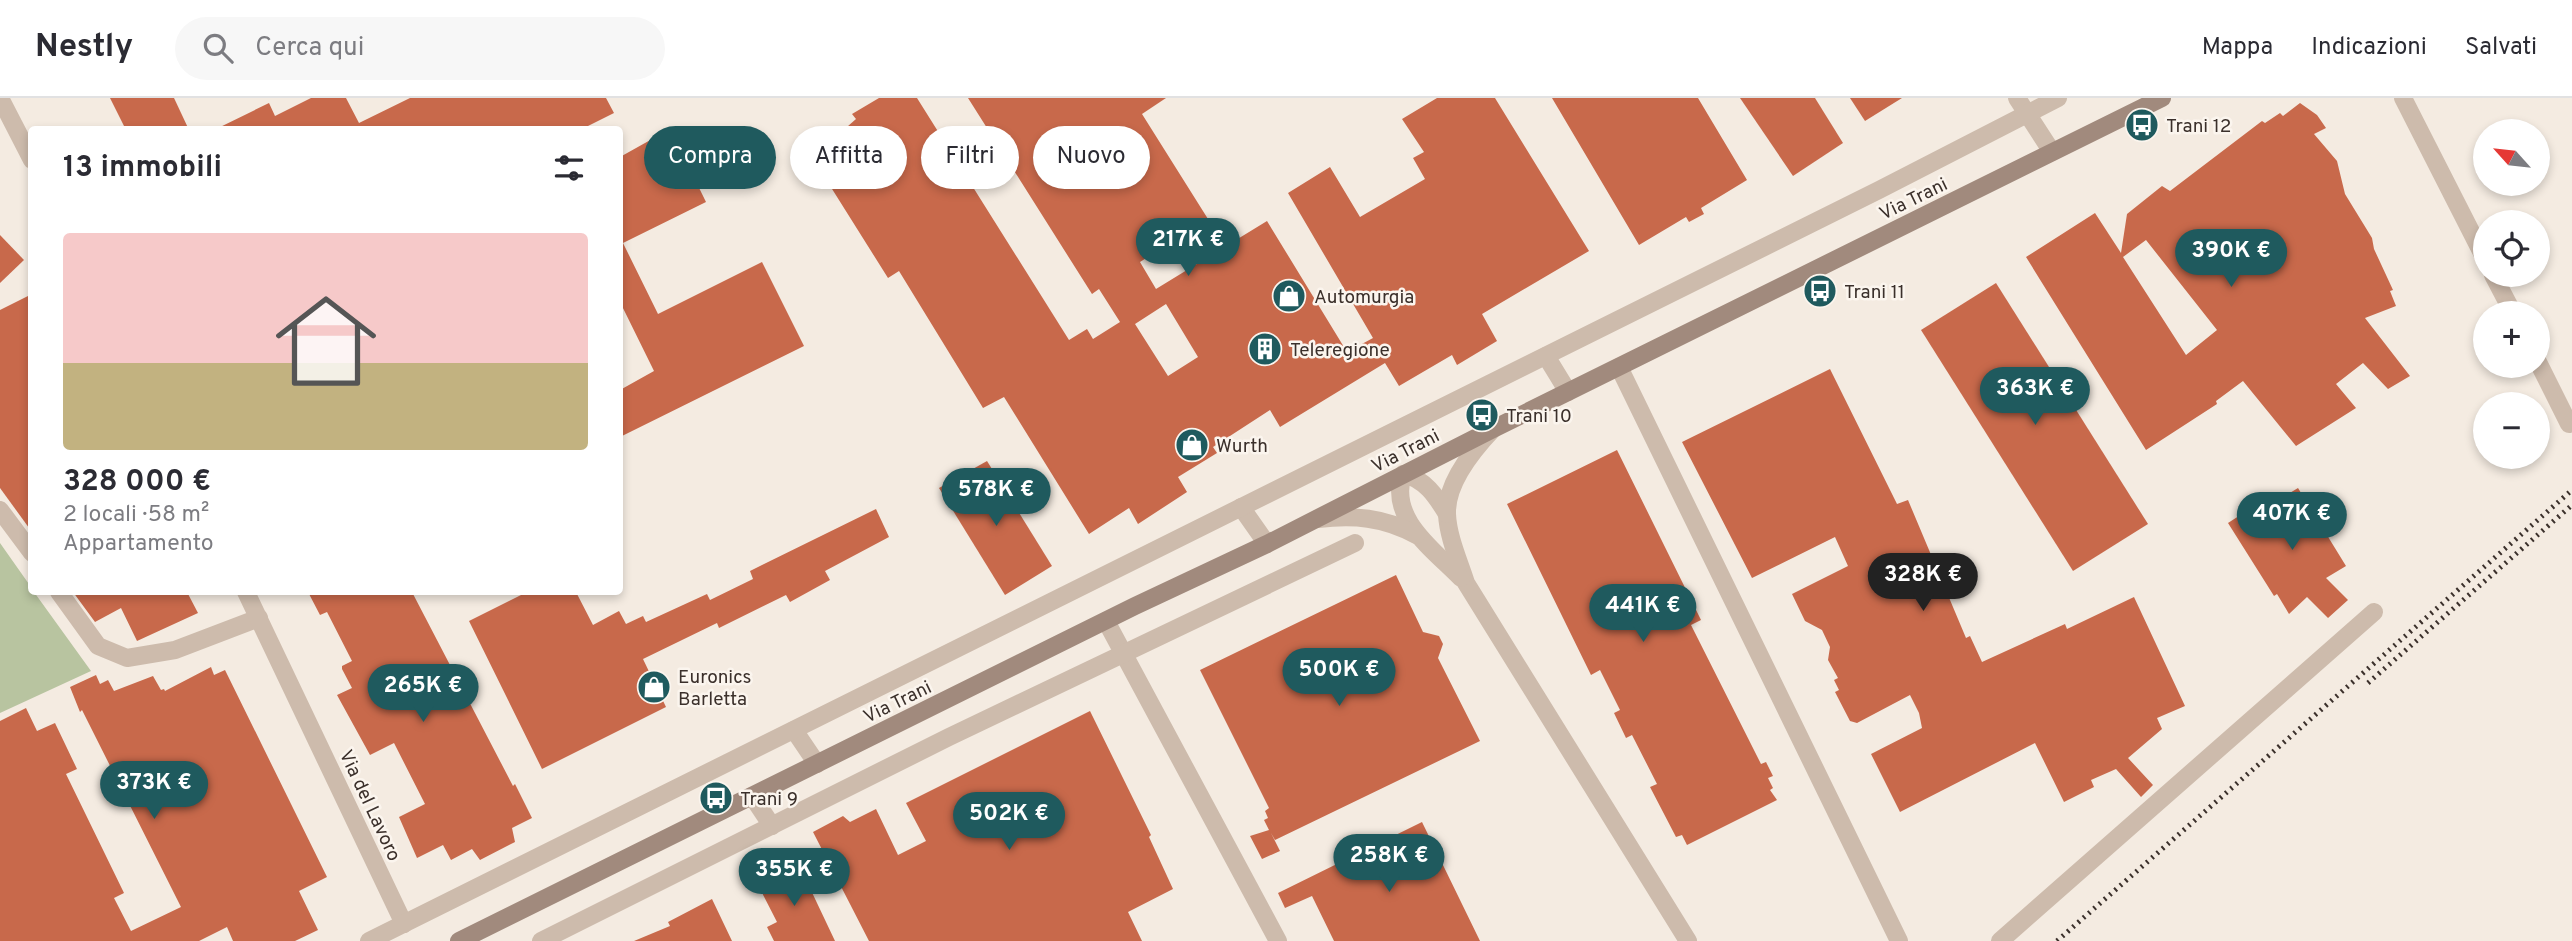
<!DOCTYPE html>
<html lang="it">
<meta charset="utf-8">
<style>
body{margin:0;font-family:Overpass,sans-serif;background:#f7f7f7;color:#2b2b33;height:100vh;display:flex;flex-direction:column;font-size:26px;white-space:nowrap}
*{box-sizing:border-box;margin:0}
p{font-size:23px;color:#7c7c81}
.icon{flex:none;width:38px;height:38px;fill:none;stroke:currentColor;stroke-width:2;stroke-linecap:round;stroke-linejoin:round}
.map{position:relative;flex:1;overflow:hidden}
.side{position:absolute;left:28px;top:28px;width:595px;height:469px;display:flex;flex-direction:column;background:#fff;border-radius:7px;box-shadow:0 4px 10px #0003}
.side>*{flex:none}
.guide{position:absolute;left:644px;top:28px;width:665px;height:63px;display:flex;gap:14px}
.needle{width:46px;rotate:297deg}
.fabs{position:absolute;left:2473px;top:21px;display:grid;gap:14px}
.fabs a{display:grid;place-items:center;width:77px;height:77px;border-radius:50%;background:#fff;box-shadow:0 4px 10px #0003;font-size:35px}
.price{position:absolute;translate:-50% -60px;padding:0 16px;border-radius:24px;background:#1f5a5e;color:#fff;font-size:23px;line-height:46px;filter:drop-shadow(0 2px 4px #0008)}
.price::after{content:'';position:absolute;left:50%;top:42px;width:21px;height:16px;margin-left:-10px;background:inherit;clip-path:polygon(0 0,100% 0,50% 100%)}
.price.on{background:#222;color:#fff}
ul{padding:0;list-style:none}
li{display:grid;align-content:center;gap:14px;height:371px;padding:0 35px}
li span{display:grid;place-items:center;height:217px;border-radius:7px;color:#555}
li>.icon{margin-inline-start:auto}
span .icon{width:126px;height:126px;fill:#fffc;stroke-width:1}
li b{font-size:30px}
h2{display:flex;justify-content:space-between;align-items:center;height:84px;padding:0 35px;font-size:30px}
.tag{padding:0 24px;border-radius:32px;background:#fff;box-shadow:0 4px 10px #0003;font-size:24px;line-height:63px}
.tag.on{background:#1f5a5e;color:#fff}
header{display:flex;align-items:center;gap:42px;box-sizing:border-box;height:98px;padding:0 35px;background:#fff;border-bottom:2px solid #e1e1e2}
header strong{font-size:33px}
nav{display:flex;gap:38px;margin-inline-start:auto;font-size:24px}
.search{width:490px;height:63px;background:#f7f7f7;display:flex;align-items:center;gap:18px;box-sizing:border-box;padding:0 24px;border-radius:38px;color:#7c7c81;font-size:26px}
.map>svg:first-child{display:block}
.green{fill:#b8c4a0}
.building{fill:#c8694b;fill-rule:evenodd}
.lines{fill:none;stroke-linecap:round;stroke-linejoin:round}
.minor{stroke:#cdbbac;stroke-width:18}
.tertiary{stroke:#cdbbac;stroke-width:18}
.secondary{stroke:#a18a7d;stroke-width:18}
.rail{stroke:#3b302b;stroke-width:5;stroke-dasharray:2 5;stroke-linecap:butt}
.labels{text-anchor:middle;stroke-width:5;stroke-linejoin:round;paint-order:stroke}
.poi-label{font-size:19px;fill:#3b302b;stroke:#fbf5ee;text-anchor:start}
.street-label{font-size:19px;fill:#3b302b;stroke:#fbf5ee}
</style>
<header>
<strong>Nestly</strong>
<div class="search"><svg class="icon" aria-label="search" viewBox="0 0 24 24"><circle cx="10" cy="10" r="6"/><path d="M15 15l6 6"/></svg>Cerca qui</div>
<nav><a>Mappa</a><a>Indicazioni</a><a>Salvati</a></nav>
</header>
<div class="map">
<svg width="2572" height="843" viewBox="0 0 2572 843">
<rect width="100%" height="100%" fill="#f4ebe1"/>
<polygon class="green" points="0,445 31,489 32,494 34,494 91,573 0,615"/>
<g class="building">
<polygon points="110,0 174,0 189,32 126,32"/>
<polygon points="311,0 346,0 359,25 410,0 606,0 614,15 580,32 214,32 269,5 275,18"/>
<path d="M879 0H917L1069 242 1087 231 1093 241 1120 224 1099 191 1092 196 968 0H1166L1142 16 1208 121 1140 164 1156 191 1267 123 1347 254 1373 240 1288 95 1330 69 1360 119 1425 81 1413 60 1424 54 1402 21 1437 0H1495L1589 153 1482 216 1497 243 1457 267 1452 257 1399 288 1385 265 1280 329 1270 312 1213 349 1217 355 1178 379 1187 394 1138 426 1129 410 1089 436 1004 299 983 310 899 173 888 180 822 75 831 69 822 51 856 21 852 16ZM1166 206 1198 259 1168 278 1135 226Z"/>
<polygon points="1552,0 1698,0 1747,82 1701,110 1704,116 1689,124 1686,119 1639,147"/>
<polygon points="1740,0 1815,0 1843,45 1793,78"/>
<polygon points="1850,0 1902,0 1865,23"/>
<path d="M2300 5 2317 17 2326 30 2314 36 2337 63 2345 96 2372 140 2374 151 2393 192 2390 193 2396 208 2365 220 2410 278 2388 291 2363 265 2336 286 2356 310 2296 348 2243 283 2216 303 2217 306 2146 352 2026 159 2095 115 2121 155 2127 116 2162 88 2170 93 2262 23 2265 25 2280 15 2283 18ZM2146 142 2217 232 2186 257 2123 159Z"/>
<polygon points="670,31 706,104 623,145 658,216 762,164 804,248 620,339 620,292 654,273 620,204 620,59"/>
<polygon points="0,137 24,162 0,185"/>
<polygon points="1996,185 2148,426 2073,473 1921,232"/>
<polygon points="32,196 32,434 0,390 0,212"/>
<polygon points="1830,271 1897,406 1908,402 1966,540 1970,538 1982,564 2065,526 2067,531 2134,499 2185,608 2157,620 2162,631 2128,660 2153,687 2141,699 2116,671 2091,682 2094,689 2064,704 2035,645 1900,714 1871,656 1922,630 1919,615 1910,597 1857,625 1850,623 1835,594 1839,592 1834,582 1838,580 1828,562 1830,549 1822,532 1805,523 1792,496 1848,468 1835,439 1752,480 1682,344"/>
<polygon points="1617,352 1701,522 1691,527 1761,666 1766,664 1773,678 1768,680 1773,690 1770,692 1777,702 1687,747 1682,737 1676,739 1650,689 1657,686 1632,637 1626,640 1614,615 1620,612 1600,572 1591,577 1507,406"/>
<polygon points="987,363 1052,468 1005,497 939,390"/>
<polygon points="2298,390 2346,468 2326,480 2348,502 2328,520 2307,499 2289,516 2277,496 2274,498 2228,425 2262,403 2266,409"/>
<polygon points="876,411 889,439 825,473 830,482 790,504 786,497 719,530 717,525 643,561 666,609 542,671 469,523 527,494 576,494 593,527 619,513 626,526 643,518 646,524 707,496 710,502 753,481 750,473"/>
<polygon points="1396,477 1423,534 1439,538 1443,546 1438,560 1480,643 1275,742 1271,735 1280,753 1262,761 1250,738 1269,732 1264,722 1268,720 1265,713 1269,710 1200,572"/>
<polygon points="73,494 187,494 198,515 137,543 121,510 95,524"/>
<polygon points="308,494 412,494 513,688 515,686 532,720 512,730 515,744 480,762 472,751 451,762 443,747 417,760 399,719 425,706 394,645 370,657 337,597 352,590 342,571 342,568 352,563 327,514 320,517"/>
<polygon points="211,569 214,577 225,572 327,779 299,793 318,832 295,843 233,843 227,829 199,843 0,843 0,623 26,610 37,633 55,625 77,671 66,676 124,795 114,800 131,833 181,809 82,612 80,614 70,589 96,577 100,586 108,582 114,593 153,578 161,592 164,591 165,593"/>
<polygon points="1090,613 1151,737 1149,739 1173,791 1128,814 1142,843 869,843 813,734 843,718 850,724 876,711 898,757 926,743 906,705"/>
<polygon points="1422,724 1480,843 1334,843 1312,798 1285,810 1278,795"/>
<polygon points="799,767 835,843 774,843 767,829 777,824 756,783 785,769 787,773"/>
<polygon points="712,801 732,843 634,843 670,828 668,824"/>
</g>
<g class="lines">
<g class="minor">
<polyline points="0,0 32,62"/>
<polyline points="2017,0 2052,54"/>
<polyline points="2403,0 2485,161"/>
<polyline points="2493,177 2513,215"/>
<polyline points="1546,258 1568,294"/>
<polyline points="2538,264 2569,326"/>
<polyline points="1619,269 1899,843"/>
<polyline points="1241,409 1267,446"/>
<polyline points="0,412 32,455"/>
<polyline points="59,494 98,548 127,560 175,552 259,520"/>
<polyline points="246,494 404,826"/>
<polyline points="1106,523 1278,843"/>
<polyline points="794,632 817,666"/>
<polyline points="752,698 772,728"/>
<polyline points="369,843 1879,92 2058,0"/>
<polyline points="541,843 949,639 1355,445"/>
<polyline points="2000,843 2374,514"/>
</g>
<g class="tertiary">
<path d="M1493 331C1473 352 1446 385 1447 416 1448 439 1459 463 1466 485L1688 843"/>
<path d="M1447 416C1436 398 1425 381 1403 376 1388 421 1434 452 1461 480"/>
<path d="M1318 421C1353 417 1384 419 1416 437"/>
</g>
<polyline class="secondary" points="459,843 1135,508 1267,446 1493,331 2162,0"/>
<g class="rail">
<polyline points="2368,585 2572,407"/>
<polyline points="2057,843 2572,392"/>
</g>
</g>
<defs>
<symbol id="bus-disc" viewBox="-11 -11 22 22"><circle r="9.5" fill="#1f5a5e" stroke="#fbf5ee"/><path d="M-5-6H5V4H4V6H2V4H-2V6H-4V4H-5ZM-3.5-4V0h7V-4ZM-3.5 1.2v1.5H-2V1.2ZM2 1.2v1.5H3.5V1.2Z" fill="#fff"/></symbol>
<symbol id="shop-disc" viewBox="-11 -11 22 22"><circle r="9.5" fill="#1f5a5e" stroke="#fbf5ee"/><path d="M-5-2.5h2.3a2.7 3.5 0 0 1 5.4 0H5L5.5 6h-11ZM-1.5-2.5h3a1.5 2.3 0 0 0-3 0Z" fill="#fff"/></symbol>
<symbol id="building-disc" viewBox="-11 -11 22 22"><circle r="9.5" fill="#1f5a5e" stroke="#fbf5ee"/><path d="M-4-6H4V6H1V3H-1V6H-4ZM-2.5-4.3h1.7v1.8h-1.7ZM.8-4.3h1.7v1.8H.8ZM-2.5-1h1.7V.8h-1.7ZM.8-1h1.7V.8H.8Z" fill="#fff"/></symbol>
</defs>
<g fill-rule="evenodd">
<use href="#bus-disc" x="2123" y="8" width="38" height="38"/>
<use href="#bus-disc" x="1801" y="174" width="38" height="38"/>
<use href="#shop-disc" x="1270" y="179" width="38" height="38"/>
<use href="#building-disc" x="1246" y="232" width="38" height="38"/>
<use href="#bus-disc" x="1463" y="298" width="38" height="38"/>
<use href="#shop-disc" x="1173" y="328" width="38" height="38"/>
<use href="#shop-disc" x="635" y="570" width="38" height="38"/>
<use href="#bus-disc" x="697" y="681" width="38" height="38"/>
</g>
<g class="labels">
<g class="poi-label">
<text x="2166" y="34">Trani 12</text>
<text x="1844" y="200">Trani 11</text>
<text x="1314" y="205">Automurgia</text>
<text x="1290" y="258">Teleregione</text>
<text x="1506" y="324">Trani 10</text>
<text x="1216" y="354">Wurth</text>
<text x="678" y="585">Euronics<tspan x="678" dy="22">Barletta</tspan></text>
<text x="740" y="707">Trani 9</text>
</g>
<g class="street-label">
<text transform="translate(1913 100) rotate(-26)" y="7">Via Trani</text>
<text transform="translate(1405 352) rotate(-27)" y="7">Via Trani</text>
<text transform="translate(897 603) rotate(-26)" y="7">Via Trani</text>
<text transform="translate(371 707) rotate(65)" y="7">Via del Lavoro</text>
</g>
</g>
</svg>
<div class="fabs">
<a><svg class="needle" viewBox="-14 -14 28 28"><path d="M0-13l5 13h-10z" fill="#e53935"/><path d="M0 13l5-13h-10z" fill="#7c7c81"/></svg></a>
<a><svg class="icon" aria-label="locate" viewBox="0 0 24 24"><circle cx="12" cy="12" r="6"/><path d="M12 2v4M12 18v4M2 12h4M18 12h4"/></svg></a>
<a>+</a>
<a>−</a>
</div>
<b class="price" style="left:1188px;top:180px">217K €</b>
<b class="price" style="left:2231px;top:191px">390K €</b>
<b class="price" style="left:2035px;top:329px">363K €</b>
<b class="price" style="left:996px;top:430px">578K €</b>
<b class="price" style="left:2292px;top:454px">407K €</b>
<b class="price on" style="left:1923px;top:515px">328K €</b>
<b class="price" style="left:1643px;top:546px">441K €</b>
<b class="price" style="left:1339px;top:610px">500K €</b>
<b class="price" style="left:423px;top:626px">265K €</b>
<b class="price" style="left:154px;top:723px">373K €</b>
<b class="price" style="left:1009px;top:754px">502K €</b>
<b class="price" style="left:1389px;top:796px">258K €</b>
<b class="price" style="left:794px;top:810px">355K €</b>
<div class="guide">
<a class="tag on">Compra</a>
<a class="tag">Affitta</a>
<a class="tag">Filtri</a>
<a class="tag">Nuovo</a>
</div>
<section class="side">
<h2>13 immobili<svg class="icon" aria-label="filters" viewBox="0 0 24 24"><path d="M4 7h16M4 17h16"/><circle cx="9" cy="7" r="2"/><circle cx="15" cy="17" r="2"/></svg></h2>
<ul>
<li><span style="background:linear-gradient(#f6c9c9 60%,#c2b280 0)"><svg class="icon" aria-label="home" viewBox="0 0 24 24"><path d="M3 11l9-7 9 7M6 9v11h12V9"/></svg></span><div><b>328 000 €</b><p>2 locali · 58 m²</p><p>Appartamento</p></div></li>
</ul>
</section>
</div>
